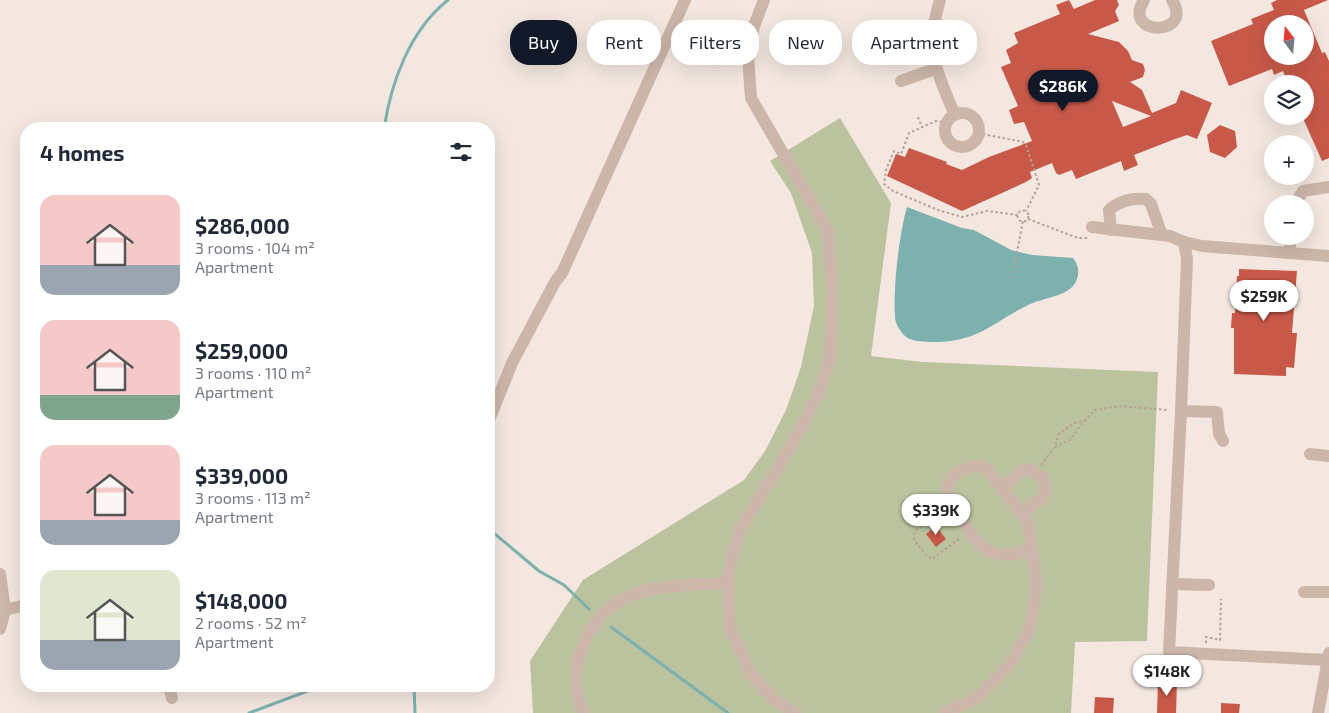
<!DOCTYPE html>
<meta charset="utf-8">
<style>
body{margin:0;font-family:"Exo 2",sans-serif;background:#f6f6f7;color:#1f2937;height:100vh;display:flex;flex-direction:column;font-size:19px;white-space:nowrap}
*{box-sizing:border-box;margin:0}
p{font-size:16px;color:#747a83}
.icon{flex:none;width:28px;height:28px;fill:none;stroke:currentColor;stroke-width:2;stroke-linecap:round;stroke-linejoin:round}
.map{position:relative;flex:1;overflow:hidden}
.side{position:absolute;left:20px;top:122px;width:475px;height:570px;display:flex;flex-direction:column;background:#fff;border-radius:20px;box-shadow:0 5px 20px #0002}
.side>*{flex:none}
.top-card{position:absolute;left:510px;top:20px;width:475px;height:45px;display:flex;gap:10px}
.needle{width:32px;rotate:344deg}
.tools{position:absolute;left:1264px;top:15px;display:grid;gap:10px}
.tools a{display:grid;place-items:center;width:50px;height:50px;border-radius:50%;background:#fff;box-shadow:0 5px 20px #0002;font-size:25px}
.price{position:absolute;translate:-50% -42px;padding:0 11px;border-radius:18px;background:#fff;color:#222;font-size:16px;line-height:32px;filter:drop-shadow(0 1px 2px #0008)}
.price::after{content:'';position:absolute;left:50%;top:30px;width:15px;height:11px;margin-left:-8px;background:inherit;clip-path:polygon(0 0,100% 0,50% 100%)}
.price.on{background:#111827;color:#fff}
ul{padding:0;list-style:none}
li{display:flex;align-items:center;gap:15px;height:125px;padding:0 20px}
li span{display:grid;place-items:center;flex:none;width:140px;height:100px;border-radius:15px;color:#555}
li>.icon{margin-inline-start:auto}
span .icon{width:60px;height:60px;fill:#fffc;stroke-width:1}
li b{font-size:21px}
h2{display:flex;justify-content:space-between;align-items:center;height:60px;padding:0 20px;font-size:21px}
.pill{padding:0 18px;border-radius:20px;background:#fff;box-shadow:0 5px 20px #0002;font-size:18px;line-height:45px}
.pill.on{background:#111827;color:#fff}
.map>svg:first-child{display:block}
.green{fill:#bac39e}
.water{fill:#7db1ae}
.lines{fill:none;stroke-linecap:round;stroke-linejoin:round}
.stream{stroke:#7db1ae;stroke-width:3}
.building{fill:#c85948;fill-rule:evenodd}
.path{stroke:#b8a094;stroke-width:2;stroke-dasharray:2.5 2.5;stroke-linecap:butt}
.minor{stroke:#ccb6aa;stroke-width:12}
</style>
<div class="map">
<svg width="1329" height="713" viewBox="0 0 1329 713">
<rect width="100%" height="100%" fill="#f3e7df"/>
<polygon class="green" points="840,118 891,203 871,356 922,362 1158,372 1147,641 1075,642 1071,713 533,713 530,661 583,580 744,480 765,451 786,410 801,367 814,306 812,253 791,193 770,161"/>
<path class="water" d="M907 207 962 228 974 230 1011 250 1032 255 1073 258C1080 266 1080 277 1073 286 1063 297 1042 298 1028 305 989 324 980 342 931 342 921 341 909 342 903 334 899 329 895 323 895 317 893 288 899 235 907 207Z"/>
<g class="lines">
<g class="stream">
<path d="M384 129C391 82 410 30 448 0"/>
<polyline points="489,529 539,571 564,585 589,609"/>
<polyline points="611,627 728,713"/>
<polyline points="414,686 415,713"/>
<polyline points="249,713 321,686"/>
</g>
</g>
<g class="building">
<path d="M1069 0 1074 9 1095 0H1117L1119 5 1115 11 1119 21 1088 34 1119 42 1128 51 1132 60 1143 64 1145 70 1143 77 1130 82 1142 90 1152 113 1176 103 1181 90 1212 103 1197 139 1187 135 1175 139 1134 155 1138 165 1124 171 1121 161 1076 179 1072 170 1059 175 1056 173 1052 163 1030 172 1032 178 1026 182 962 211 887 176 896 154 905 157 909 148 947 162 946 164 962 170 989 157 1032 141 1024 122 1014 124 1009 110 1018 106 1001 67 1011 63 1006 50 1018 43 1014 33 1060 14 1056 5ZM1112 101 1151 116 1123 127Z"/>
<path d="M1277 0H1328L1304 10 1322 53 1325 52 1329 61V158L1322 161 1302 116H1305V84H1288L1283 71 1274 75 1272 69 1229 86 1211 41 1253 24 1251 19 1274 10 1271 3ZM1272 24H1305V56H1272Z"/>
<polygon points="1220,125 1235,131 1237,147 1225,158 1210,152 1207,135"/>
<polygon points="1239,269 1297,271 1292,333 1297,333 1294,368 1286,367 1286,376 1234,374 1234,328 1231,328 1232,313 1235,313 1237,276 1239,276"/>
<polygon points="936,526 946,539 936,547 926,534"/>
<polygon points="1158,681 1177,682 1176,713 1157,713"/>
<polygon points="1095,697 1114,698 1113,713 1094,713"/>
<polygon points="1221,703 1240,704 1239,713 1221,713"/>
</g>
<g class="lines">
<g class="path">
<polyline points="918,117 922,127"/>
<polyline points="947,123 936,121 909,133 901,154 894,151 886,170 884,184 893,191 938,210 962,217 987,211 1018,215"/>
<polyline points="978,133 1023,142 1026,145 1039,185 1026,211"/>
<circle cx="1023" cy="216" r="5.5"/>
<polyline points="1028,219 1078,238 1087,238"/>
<polyline points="1012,278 1023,221"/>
<polyline points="1055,447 1070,440 1084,421"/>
<polyline points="1041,465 1054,448 1059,434 1074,423 1084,421 1095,410 1119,406 1168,410"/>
<polyline points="941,510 915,531 914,540 927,556 932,559 960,538"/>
<polyline points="1206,643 1206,637 1220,640 1221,599"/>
</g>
<g class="minor">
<polyline points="764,0 754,26 748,56 751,98 828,231 832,290 830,359 817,396 791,446 739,531 728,575 730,629 751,674 774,700 796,713"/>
<path d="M940 0C925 48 936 71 955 115"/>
<path d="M1144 0C1121 37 1195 37 1172 0"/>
<polyline points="901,81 935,69"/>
<circle cx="962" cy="130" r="17"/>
<polyline points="1295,204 1303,191 1329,187"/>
<polyline points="1092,227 1170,236 1184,242 1187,259 1181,411"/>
<path d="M1111 230 1109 210C1119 201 1133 198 1146 199L1151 204 1162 235"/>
<polyline points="1290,236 1290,253 1329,256"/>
<polyline points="1184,242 1202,246 1290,253"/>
<polyline points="489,420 512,363 555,282 562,273 685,0"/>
<polyline points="1223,441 1219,434 1217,412 1181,411 1169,652 1327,660"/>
<polyline points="1310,454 1329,456"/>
<polyline points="1003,487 1022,471 1028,469 1043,478 1046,492 1038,501 1022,512"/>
<polyline points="0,574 5,610"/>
<polyline points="1172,584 1209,585"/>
<polyline points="1304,592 1329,592"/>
<polyline points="0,629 5,610 26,605"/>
<polyline points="169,686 172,698"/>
<path d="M584 713C574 696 574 672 580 654 603 582 665 586 728 583"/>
<path d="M944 713 977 698 1008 667 1029 631 1037 585 1028 522 987 469 978 465C934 475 944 499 965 526 972 535 980 547 989 551 1003 558 1017 553 1031 550"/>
<polyline points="1318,713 1329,653"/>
</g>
</g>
</svg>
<div class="tools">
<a><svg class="needle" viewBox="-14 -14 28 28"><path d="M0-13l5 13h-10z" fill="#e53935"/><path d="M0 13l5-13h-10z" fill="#747a83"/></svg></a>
<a><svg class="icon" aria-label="layers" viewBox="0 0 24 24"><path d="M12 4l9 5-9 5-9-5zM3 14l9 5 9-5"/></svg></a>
<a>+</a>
<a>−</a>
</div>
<b class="price on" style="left:1063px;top:112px">$286K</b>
<b class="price" style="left:1264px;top:322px">$259K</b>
<b class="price" style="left:936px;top:536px">$339K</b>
<b class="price" style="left:1167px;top:697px">$148K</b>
<div class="top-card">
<a class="pill on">Buy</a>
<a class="pill">Rent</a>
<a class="pill">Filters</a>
<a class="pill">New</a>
<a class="pill">Apartment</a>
</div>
<section class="side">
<h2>4 homes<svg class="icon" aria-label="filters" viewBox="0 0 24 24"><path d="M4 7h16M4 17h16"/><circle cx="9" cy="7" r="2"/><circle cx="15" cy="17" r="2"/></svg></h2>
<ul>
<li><span style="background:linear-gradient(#f6c9c9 70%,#9aa5b1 0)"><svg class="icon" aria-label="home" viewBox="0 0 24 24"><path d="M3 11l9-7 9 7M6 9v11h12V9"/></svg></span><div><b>$286,000</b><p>3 rooms · 104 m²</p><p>Apartment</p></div></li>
<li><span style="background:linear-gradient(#f6c9c9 75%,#7fa58c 0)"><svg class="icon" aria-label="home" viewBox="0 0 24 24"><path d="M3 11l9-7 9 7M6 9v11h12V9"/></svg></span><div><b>$259,000</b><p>3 rooms · 110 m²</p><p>Apartment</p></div></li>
<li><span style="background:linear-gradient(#f6c9c9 75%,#9aa5b1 0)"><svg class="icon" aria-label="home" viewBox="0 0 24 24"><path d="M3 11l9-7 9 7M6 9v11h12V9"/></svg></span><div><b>$339,000</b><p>3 rooms · 113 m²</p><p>Apartment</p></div></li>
<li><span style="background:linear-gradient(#dfe7d0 70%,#9aa5b1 0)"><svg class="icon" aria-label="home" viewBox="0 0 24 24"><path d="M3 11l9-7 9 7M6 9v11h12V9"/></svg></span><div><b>$148,000</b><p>2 rooms · 52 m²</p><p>Apartment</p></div></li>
</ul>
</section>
</div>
